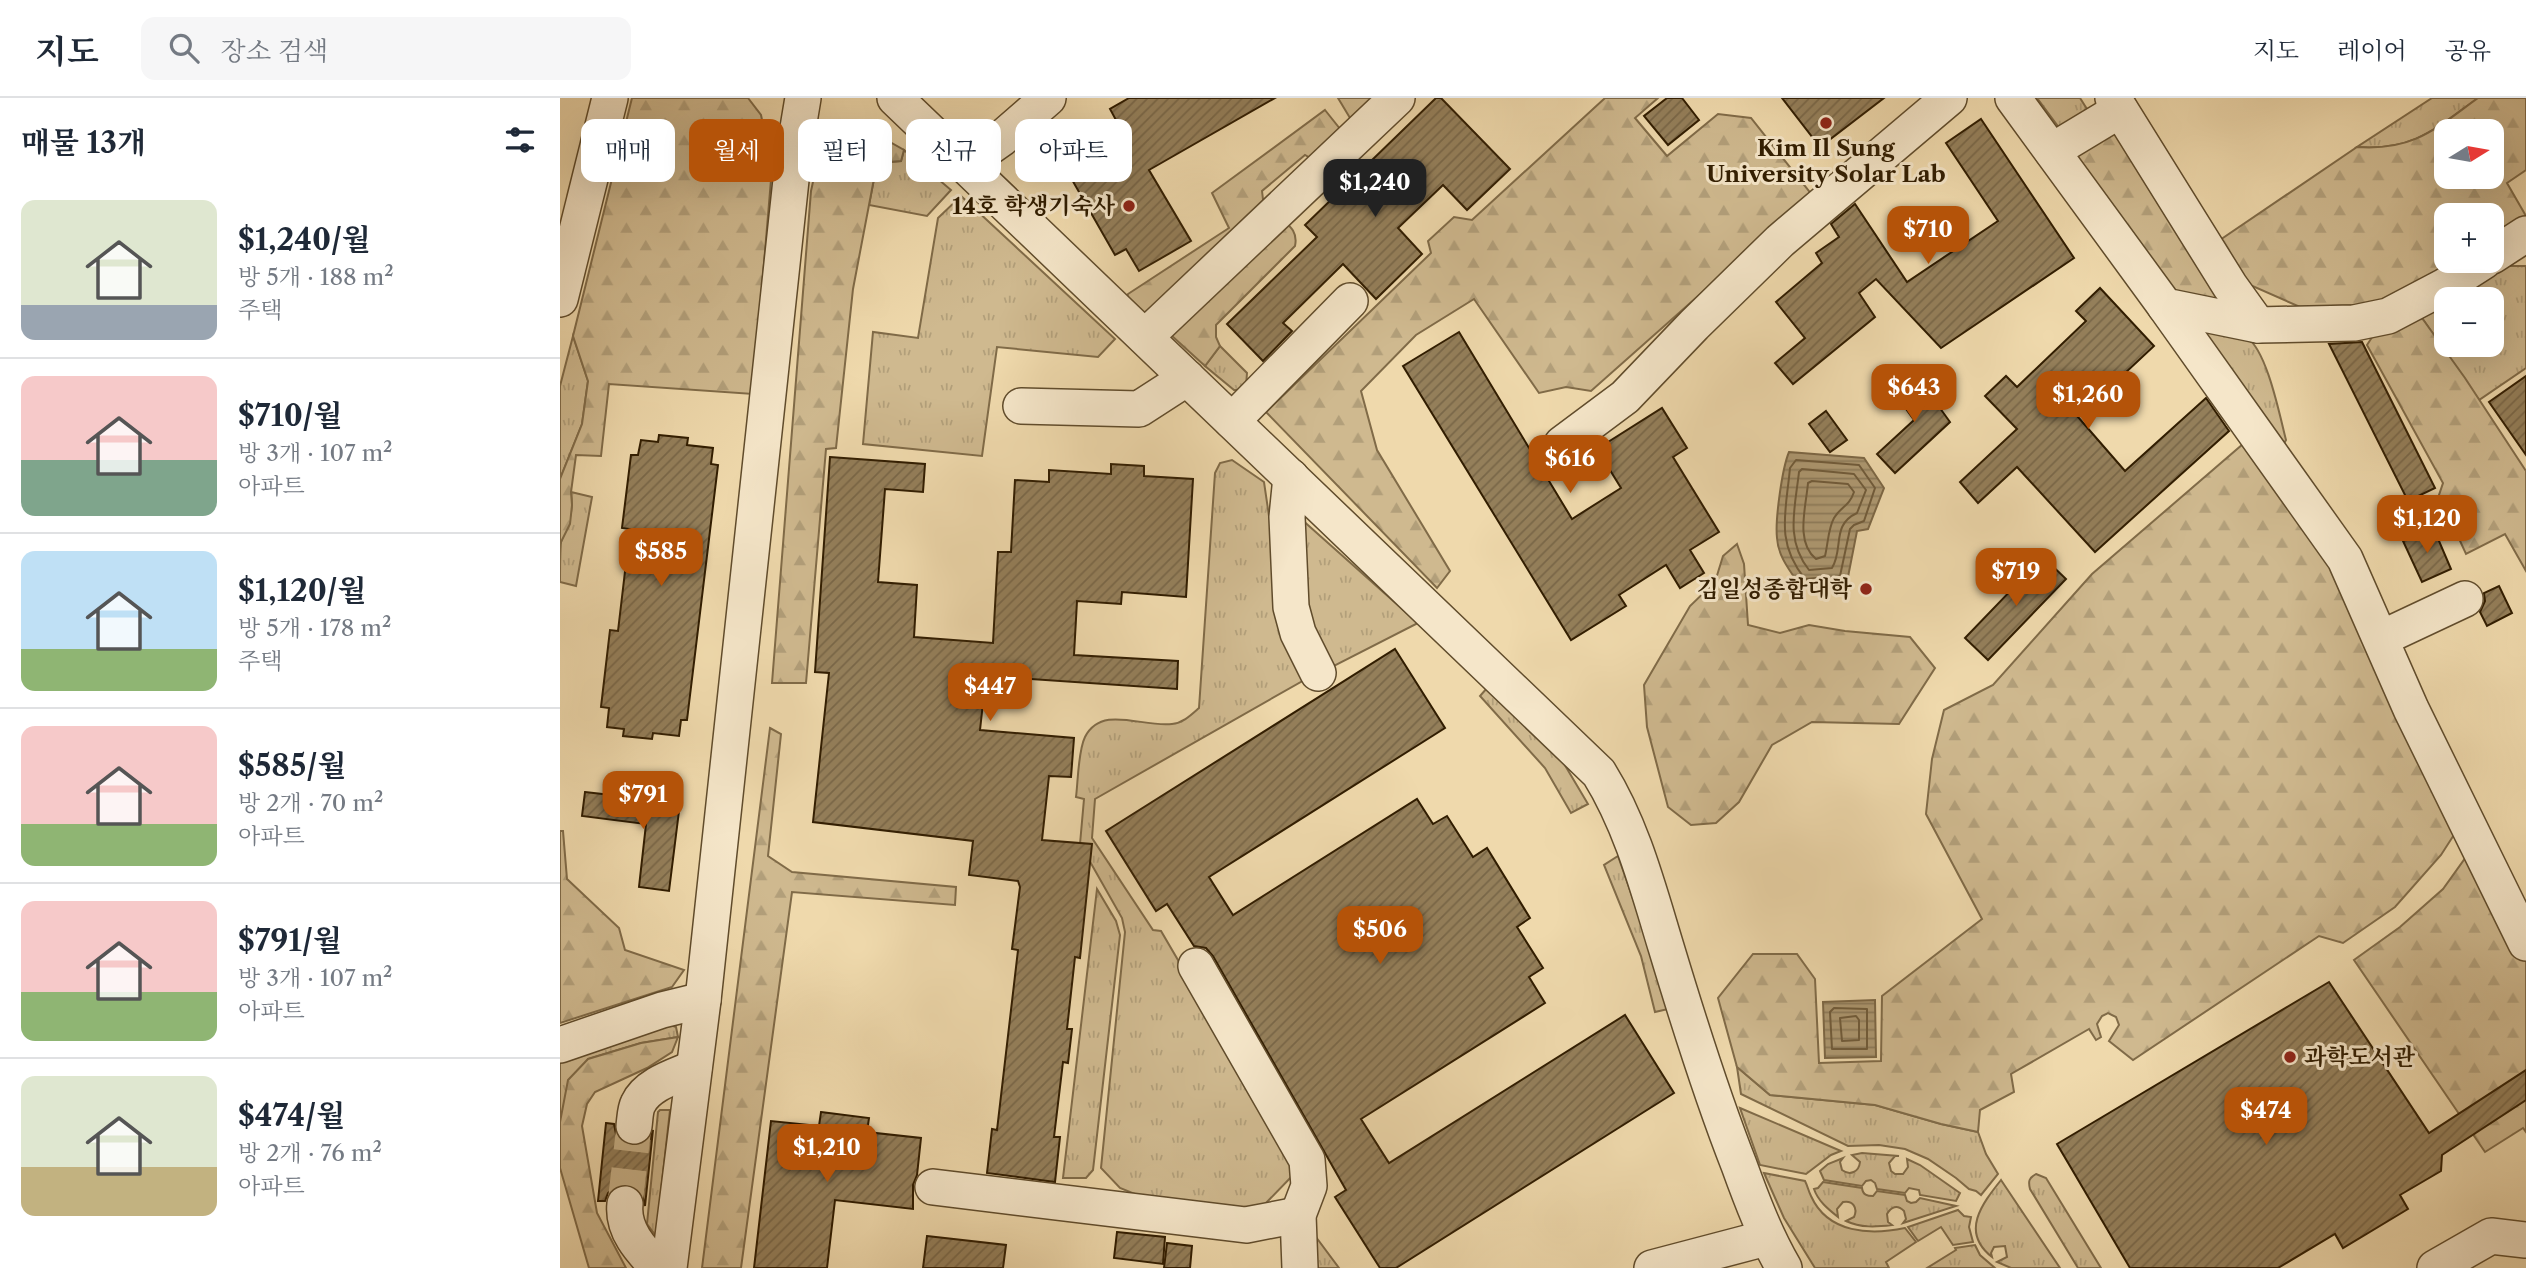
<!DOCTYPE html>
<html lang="ko">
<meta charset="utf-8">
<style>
body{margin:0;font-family:"Libre Caslon Text","Noto Serif KR",serif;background:#f6f6f7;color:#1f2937;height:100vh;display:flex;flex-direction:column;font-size:26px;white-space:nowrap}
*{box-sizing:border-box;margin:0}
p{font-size:23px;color:#747a83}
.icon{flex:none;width:38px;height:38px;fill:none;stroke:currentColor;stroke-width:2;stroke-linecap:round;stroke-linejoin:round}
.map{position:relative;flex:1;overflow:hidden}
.side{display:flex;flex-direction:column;background:#fff;width:560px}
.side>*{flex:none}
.top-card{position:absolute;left:21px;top:21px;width:665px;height:63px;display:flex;gap:14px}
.needle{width:46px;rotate:79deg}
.controls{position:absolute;left:1874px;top:21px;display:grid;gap:14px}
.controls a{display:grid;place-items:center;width:70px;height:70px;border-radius:14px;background:#fff;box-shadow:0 7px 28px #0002;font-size:35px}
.price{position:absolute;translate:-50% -60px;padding:0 16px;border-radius:14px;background:#b45309;color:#fff;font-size:23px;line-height:46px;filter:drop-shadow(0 2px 4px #0008)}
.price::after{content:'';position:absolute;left:50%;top:42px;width:21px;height:16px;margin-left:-10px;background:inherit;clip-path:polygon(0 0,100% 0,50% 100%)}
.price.active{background:#222;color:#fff}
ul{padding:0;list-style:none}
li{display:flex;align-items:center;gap:21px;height:175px;padding:0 21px}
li+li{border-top:2px solid #e0e1e3}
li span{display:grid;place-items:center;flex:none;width:196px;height:140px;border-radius:14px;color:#555}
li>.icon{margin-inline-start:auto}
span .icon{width:84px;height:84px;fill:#fffc;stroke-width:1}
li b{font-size:30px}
h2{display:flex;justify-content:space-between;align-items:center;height:84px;padding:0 21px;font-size:30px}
.pill{padding:0 24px;border-radius:14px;background:#fff;box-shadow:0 7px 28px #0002;font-size:24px;line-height:63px}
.pill.active{background:#b45309;color:#fff}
header{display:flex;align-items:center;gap:42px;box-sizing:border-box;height:98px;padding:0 35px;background:#fff;border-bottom:2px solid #e0e1e3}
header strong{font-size:33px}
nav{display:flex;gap:38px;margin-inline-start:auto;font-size:24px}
.search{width:490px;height:63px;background:#f6f6f7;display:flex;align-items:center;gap:18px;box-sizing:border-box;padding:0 24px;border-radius:14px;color:#747a83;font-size:26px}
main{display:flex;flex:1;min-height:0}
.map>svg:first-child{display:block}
.grass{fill:url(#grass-tufts);stroke:#806b48;stroke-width:2}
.forest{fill:url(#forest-firs);stroke:#806b48;stroke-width:2;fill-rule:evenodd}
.water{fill:url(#water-rules);stroke:#7c6745;stroke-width:2}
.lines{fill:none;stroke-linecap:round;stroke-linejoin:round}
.shore{stroke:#705b3a;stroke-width:2}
.building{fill:url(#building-hatch);stroke:#311d01;stroke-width:2}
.minor-tunnel{stroke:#c9b38a;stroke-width:35;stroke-dasharray:35 18;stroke-linecap:butt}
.minor-casing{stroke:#604c2c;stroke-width:38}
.minor{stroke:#f5e6c9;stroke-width:35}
.poi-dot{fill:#8f2418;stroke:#f5e6c9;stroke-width:2.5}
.labels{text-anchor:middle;stroke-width:6;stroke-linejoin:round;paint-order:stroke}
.poi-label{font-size:23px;font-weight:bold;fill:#311d01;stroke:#f5e6c9;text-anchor:end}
</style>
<header>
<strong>지도</strong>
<div class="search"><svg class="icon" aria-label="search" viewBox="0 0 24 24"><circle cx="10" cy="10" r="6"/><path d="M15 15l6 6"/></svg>장소 검색</div>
<nav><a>지도</a><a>레이어</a><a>공유</a></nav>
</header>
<main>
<section class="side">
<h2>매물 13개<svg class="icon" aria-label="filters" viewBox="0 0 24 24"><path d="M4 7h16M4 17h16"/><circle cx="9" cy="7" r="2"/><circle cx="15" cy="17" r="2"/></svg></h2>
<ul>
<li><span style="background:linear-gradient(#dfe7d0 75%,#9aa5b1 0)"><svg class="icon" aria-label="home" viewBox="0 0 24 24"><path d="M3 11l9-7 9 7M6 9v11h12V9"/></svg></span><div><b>$1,240/월</b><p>방 5개 · 188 m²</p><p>주택</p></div></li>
<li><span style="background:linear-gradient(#f6c9c9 60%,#7fa58c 0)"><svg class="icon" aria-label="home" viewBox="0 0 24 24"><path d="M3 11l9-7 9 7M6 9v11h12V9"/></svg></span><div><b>$710/월</b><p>방 3개 · 107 m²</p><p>아파트</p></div></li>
<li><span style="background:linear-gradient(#bfe0f5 70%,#8fb573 0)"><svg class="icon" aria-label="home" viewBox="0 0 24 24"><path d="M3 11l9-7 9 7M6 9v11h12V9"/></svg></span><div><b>$1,120/월</b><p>방 5개 · 178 m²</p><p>주택</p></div></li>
<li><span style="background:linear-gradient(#f6c9c9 70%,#8fb573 0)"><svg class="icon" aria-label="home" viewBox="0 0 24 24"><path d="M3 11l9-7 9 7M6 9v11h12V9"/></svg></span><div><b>$585/월</b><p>방 2개 · 70 m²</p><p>아파트</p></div></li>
<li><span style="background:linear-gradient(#f6c9c9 65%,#8fb573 0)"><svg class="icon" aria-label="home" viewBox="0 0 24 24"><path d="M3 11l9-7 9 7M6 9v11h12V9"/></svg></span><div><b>$791/월</b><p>방 3개 · 107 m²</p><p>아파트</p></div></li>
<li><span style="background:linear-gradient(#dfe7d0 65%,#c2b280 0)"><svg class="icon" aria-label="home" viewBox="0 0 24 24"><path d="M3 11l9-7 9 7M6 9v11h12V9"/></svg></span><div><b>$474/월</b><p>방 2개 · 76 m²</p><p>아파트</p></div></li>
</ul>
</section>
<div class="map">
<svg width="1966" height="1170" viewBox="0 0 1966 1170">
<defs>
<pattern id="grass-tufts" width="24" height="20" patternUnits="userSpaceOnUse" patternTransform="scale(1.75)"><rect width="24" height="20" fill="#cfb98f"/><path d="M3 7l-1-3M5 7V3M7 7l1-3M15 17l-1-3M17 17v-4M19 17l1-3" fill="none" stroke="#b29f7a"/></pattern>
<pattern id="forest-firs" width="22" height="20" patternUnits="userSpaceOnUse" patternTransform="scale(1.75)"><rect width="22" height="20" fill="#cfb98f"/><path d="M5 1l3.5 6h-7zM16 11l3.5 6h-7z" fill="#b29f7a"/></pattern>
<pattern id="water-rules" width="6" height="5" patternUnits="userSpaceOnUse" patternTransform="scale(1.75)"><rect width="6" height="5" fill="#ae9972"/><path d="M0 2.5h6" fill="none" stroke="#8e7c5b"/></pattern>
<pattern id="building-hatch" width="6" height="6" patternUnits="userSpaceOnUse" patternTransform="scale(1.75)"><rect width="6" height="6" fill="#947f5a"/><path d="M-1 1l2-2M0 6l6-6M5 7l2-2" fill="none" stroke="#796748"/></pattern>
</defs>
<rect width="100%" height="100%" fill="#efd9ac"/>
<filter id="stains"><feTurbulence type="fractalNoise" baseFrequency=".00286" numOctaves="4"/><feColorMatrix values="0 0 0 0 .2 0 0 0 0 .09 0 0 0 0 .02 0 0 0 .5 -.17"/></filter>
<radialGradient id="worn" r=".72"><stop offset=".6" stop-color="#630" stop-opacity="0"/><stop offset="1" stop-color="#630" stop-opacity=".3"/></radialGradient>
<g class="grass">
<polygon points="1477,0 1520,0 1532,19 1503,35"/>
<path d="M1872 0H1918C1875 31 1854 53 1797 49Z"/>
<polygon points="344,52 391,92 367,118 309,107 317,65 341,63"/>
<polygon points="401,98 555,241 538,259 437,249 422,358 303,346 313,234 358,240 378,120"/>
<polygon points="1943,168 1966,168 1966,270 1919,302 1862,220 1886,204 1886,247 1932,247 1932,201 1891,201"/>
<path d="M1645 226C1658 230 1676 233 1687 240 1707 252 1720 319 1726 342L1720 352 1639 236Z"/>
<polygon points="13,238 28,283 22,326 0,381 0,288"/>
<polygon points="660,248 687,275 686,288 679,292 674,292 645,268"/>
<path d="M672 362 704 384 709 418 713 420 746 581 535 701 532 740 593 832 601 833 736 1064V1074L705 1106 670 1113 587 1101 560 1090 541 1070 565 834 562 820 520 746 524 701 516 699C518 684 518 653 525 639 542 606 583 630 612 626 623 625 631 617 639 610L655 375 660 365Z"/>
<path d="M11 394 32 399 16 488 0 484C0 472 0 455 1 444 8 424 14 417 11 394Z"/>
<polygon points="740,420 858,525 770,570 751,531"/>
<polygon points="927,590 1003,664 1028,706 1011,715 985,670 920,598"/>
<polygon points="1058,758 1093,858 1108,911 1095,914 1081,858 1044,767"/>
<polygon points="537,791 556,823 560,837 533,1072 526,1080 503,1080"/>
<polygon points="108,926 116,929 118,939 81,945 28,961 0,1024 0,958"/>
<polygon points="1177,969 1210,997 1315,1007 1381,1026 1418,1034 1426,1056 1438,1076 1421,1097 1416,1093 1409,1091 1396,1080 1368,1061 1345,1051 1319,1047 1288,1048 1181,996"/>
<polygon points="1180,1010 1281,1053 1271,1057 1246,1076 1200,1067"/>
<polygon points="100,1012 110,1012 96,1138 87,1126 98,1014"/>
<path d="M1302 1055 1339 1058H1335L1329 1065 1331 1073 1335 1076H1343L1348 1069 1347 1061 1360 1067 1400 1095 1396 1103 1360 1097 1359 1092 1349 1090 1345 1095 1317 1091 1315 1085 1311 1082 1306 1083 1302 1088 1264 1082 1260 1073 1268 1066 1283 1060 1280 1064 1282 1072C1290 1078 1299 1074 1300 1064L1292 1057Z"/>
<path d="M1204 1075 1245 1083C1248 1089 1248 1092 1251 1098 1268 1136 1311 1137 1345 1130L1356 1144 1326 1164 1329 1170H1255L1224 1120Z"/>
<path d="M1476 1076 1486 1080 1541 1170H1518L1470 1091C1468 1083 1469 1080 1476 1076Z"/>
<path d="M1441 1082 1500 1170H1451L1437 1164 1447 1159 1445 1148 1434 1149 1431 1155 1432 1159C1400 1134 1422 1106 1441 1082Z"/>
<path d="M1263 1084 1302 1090C1303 1097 1307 1098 1313 1098L1317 1093 1345 1097 1347 1103 1351 1105 1356 1104 1360 1100 1396 1108 1343 1125 1346 1121 1344 1113C1337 1106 1331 1109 1327 1116L1328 1124 1332 1127C1316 1129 1301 1130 1286 1123L1294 1119C1298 1110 1293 1102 1283 1104L1277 1111 1278 1119C1268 1111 1258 1103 1254 1091L1258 1090Z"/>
<polygon points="1398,1112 1404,1118 1411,1119 1409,1129 1413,1144 1393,1147 1381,1129 1358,1143 1348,1129"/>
<polygon points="753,1135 779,1170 750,1170"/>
<polygon points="1415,1147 1420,1157 1435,1170 1367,1170 1396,1152 1395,1150"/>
</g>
<g class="forest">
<polygon points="72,0 188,0 201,17 212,70 193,296 49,286 41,358 16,357 11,394 12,407 10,426 0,446 0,381 22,326 28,283 13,238"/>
<polygon points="778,0 820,0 793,25"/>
<polygon points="1045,0 1098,0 1075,20 1107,58 1158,16 1191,20 1252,97 1031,293 1006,289 979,295 914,201 856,237 801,293 817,352 890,473 877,490 706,314 871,155 868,143 894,119 912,122"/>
<path d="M1918 0H1966V72L1947 85 1966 118 1932 142V117H1886V163H1902L1836 200 1800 207 1740 209 1681 183 1657 144 1797 49C1854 53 1875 31 1918 0ZM1886 33H1932V79H1886Z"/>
<polygon points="765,12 788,41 752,61 745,57 702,93 705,118 592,222 567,200 568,196 669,130 652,95"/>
<polygon points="1554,28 1666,204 1615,199 1511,52"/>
<path d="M287 39H321L344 52 341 63 317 65 293 191 276 350 266 351 246 585H212L251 93C258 62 257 52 287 39Z"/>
<path d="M721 120C730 128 738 134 735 148L656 227V239L660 248 645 268 612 238Z"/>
<polygon points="1862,220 1905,280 1966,373 1966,473 1945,436 1906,456 1879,397 1883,385 1807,247 1816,233"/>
<polygon points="1683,346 1779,468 1899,729 1881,757 1835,809 1783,845 1759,838 1573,962 1549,943 1559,927 1556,919 1548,915 1542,918 1537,926 1541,939 1536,942 1529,931 1451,976 1454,994 1420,1012 1418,1034 1381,1026 1315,1007 1210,997 1177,969 1158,900 1193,856 1237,856 1255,881 1259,965 1321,963 1322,898 1422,821 1366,716 1372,661 1384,612 1433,587 1532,476"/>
<polygon points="1177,446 1184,466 1188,527 1220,535 1249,527 1285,533 1350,539 1375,570 1339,626 1252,624 1212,647 1179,704 1156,725 1131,727 1108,709 1087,629 1084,587 1130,508 1155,484 1163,458"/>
<polygon points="210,630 221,636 208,758 232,774 396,789 395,807 232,794 181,1170 142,1170"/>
<polygon points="0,733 3,733 7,781 59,830 65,852 124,872 112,889 0,925"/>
<polygon points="1911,752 1966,862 1966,1034 1963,1030 1925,1054 1794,862 1840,829 1883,791"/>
<polygon points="118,939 112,954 87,970 35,994 27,1006 22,1028 37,1115 66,1170 29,1170 0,1070 0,1024 8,982 28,961 81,945"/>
</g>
<g class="water">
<path d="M1229 354 1304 360 1324 390 1308 431 1297 433 1287 484 1241 489C1231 474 1218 459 1217 440 1215 422 1222 371 1229 354Z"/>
<polygon points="1315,902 1316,959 1265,960 1263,904"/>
</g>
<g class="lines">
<g class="shore">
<path d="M1236 362 1299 367 1315 390 1304 423 1294 427 1290 431 1280 478 1245 481C1215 444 1226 414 1230 370Z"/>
<path d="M1242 371 1294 376 1306 392 1297 415C1271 427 1284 450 1272 470L1249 472C1225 442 1235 410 1239 374Z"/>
<path d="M1252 383 1288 386 1294 394C1289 409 1281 408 1274 420 1268 431 1268 446 1265 458L1256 461C1235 444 1246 409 1248 385Z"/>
<polygon points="1274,910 1307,911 1307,951 1272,951 1270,914"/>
<polygon points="1296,918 1299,922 1299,942 1282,943 1280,920"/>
</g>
</g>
<g class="building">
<polygon points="569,0 715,0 589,72 631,143 579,173 566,151 555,157 507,73 539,56 528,38 556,22 550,11"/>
<polygon points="876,0 881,0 950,71 907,112 883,87 838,130 862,156 816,201 783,166 723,225 732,233 703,263 667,226 757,139 745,127"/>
<polygon points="1107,0 1122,0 1139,22 1108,47 1084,18"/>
<polygon points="1222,0 1324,0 1260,49"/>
<polygon points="1421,21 1514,160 1381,250 1316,181 1299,195 1315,219 1233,286 1215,265 1245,240 1216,204 1262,165 1256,155 1279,139 1271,126 1295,106 1347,184 1438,123 1386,45"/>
<polygon points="1540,190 1594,248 1518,319 1565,373 1646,300 1669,333 1535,454 1457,369 1418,405 1400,384 1457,331 1425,298 1446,278 1457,289 1526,223 1516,213"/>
<polygon points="899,234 1012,421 1061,390 1037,351 1102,310 1127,350 1113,359 1159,434 1130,452 1144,475 1120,490 1106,467 1059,497 1066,508 1011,542 843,268"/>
<polygon points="1802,244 1875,390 1848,403 1769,246"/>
<polygon points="1356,277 1390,324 1335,375 1317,356 1354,322 1333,293"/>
<polygon points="1966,278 1966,357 1929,304"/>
<polygon points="1266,313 1287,342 1270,354 1249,326"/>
<polygon points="99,337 128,340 127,347 153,350 151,366 158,367 127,622 121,622 119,638 93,635 92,641 63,638 64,631 47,629 49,610 41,609 50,532 58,533 70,431 62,430 71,357 78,357 81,342 98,344"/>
<polygon points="270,359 365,366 363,394 325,391 318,484 357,487 354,539 433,545 438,454 451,454 455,382 489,384 489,372 551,376 551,366 584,368 584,378 633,381 626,499 562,494 561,506 517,503 514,557 618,563 617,591 426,578 420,632 514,640 511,679 489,678 482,742 532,746 520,860 515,859 507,931 512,931 508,965 503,964 494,1039 500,1039 495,1084 427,1075 432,1031 437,1032 458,852 452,851 460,789 458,783 409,777 413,743 253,724 269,575 255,574"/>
<polygon points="1873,429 1891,471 1862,484 1843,443"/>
<polygon points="1483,459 1506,481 1428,562 1405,540"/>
<polygon points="1939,488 1952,515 1927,528 1920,514 1925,503 1924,495"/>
<polygon points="835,551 885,630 649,779 673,817 857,701 873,726 887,718 913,759 927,750 970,820 957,829 983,870 969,879 985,905 801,1021 829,1065 1065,917 1114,995 836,1170 820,1170 775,1099 786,1092 653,858 646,850 634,848 607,806 596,813 546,733"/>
<polygon points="25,694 120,705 109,793 79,789 86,726 22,718"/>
<polygon points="1769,884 1869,1035 1966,972 1966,1002 1882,1057 1881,1073 1840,1097 1848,1111 1783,1150 1775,1136 1718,1170 1570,1170 1497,1046"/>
<polygon points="261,1014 309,1020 307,1034 361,1040 357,1077 353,1087 353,1111 275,1102 267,1170 194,1170 211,1023 259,1028"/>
<polygon points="46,1025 54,1026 56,1036 62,1044 71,1048 82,1046 90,1041 93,1032 85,1108 82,1096 75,1088 66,1086 55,1089 48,1095 45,1103 38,1103"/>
<polygon points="557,1134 605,1139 603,1166 554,1160"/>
<polygon points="367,1138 446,1147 443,1170 363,1170"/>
<polygon points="607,1145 632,1148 630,1170 604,1170"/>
</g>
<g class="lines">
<polyline class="minor-tunnel" points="65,1106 74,1028"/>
<defs>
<g id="minor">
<path d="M335 0 1039 675C1072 728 1088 790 1106 849 1128 922 1151 996 1179 1067 1192 1103 1205 1137 1224 1170"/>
<polyline points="1453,0 1605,208 1698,227 1794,225 1828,218 1885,188 1924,163"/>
<polyline points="1553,0 1670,188 1698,227"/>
<polyline points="1492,53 1560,12"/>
<polyline points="404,67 441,41 488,0"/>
<polyline points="1932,158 1966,136"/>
<polyline points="0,201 50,0"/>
<polyline points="1605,208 1785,461 1851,611 1966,845"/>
<polyline points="585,239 837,0"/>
<polyline points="461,308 579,311 627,280"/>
<polyline points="672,323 790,203"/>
<polyline points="1002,346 1065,299 1134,227 1220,143 1389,0"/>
<polyline points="731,379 727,419 731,509 738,535 758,575"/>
<polyline points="1822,540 1905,501"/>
<polyline points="636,868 747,1062 749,1088 738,1117 740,1170"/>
<polyline points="0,947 102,912 143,902"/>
<path d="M74 1028C75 1021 75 1012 78 1006 87 986 116 978 134 970"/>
<polyline points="373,1089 686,1127 738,1117"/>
<path d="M65 1106C62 1132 81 1152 98 1170"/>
<polyline points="109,1170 143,902 234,54 243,0"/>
<polyline points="1092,1170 1206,1140"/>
<polyline points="1875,1170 1931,1138 1966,1142"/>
</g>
</defs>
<use href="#minor" class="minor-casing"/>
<use href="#minor" class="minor"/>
</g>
<g class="poi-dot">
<circle cx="1266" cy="25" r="7"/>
<circle cx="569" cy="108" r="7"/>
<circle cx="1306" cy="491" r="7"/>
<circle cx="1730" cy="959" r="7"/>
</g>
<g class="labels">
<g class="poi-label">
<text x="1266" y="58" text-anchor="middle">Kim Il Sung<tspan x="1266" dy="26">University Solar Lab</tspan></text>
<text x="555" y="116">14호 학생기숙사</text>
<text x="1292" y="499">김일성종합대학</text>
<text x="1744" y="967" text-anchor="start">과학도서관</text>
</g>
</g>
<rect width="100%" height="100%" filter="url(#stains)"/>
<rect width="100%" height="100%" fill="url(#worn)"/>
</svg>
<div class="controls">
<a><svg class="needle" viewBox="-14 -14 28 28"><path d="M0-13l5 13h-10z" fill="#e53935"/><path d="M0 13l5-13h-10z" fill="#747a83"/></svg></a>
<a>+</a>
<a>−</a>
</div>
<b class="price active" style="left:815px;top:121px">$1,240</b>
<b class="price" style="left:1368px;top:168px">$710</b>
<b class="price" style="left:1354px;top:326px">$643</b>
<b class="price" style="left:1528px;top:333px">$1,260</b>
<b class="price" style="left:1010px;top:397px">$616</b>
<b class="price" style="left:1867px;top:457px">$1,120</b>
<b class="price" style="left:101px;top:490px">$585</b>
<b class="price" style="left:1456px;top:510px">$719</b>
<b class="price" style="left:430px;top:625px">$447</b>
<b class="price" style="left:83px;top:733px">$791</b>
<b class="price" style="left:820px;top:868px">$506</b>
<b class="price" style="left:1706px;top:1049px">$474</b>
<b class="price" style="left:267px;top:1086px">$1,210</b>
<div class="top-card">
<a class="pill">매매</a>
<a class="pill active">월세</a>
<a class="pill">필터</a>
<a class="pill">신규</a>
<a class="pill">아파트</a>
</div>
</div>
</main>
